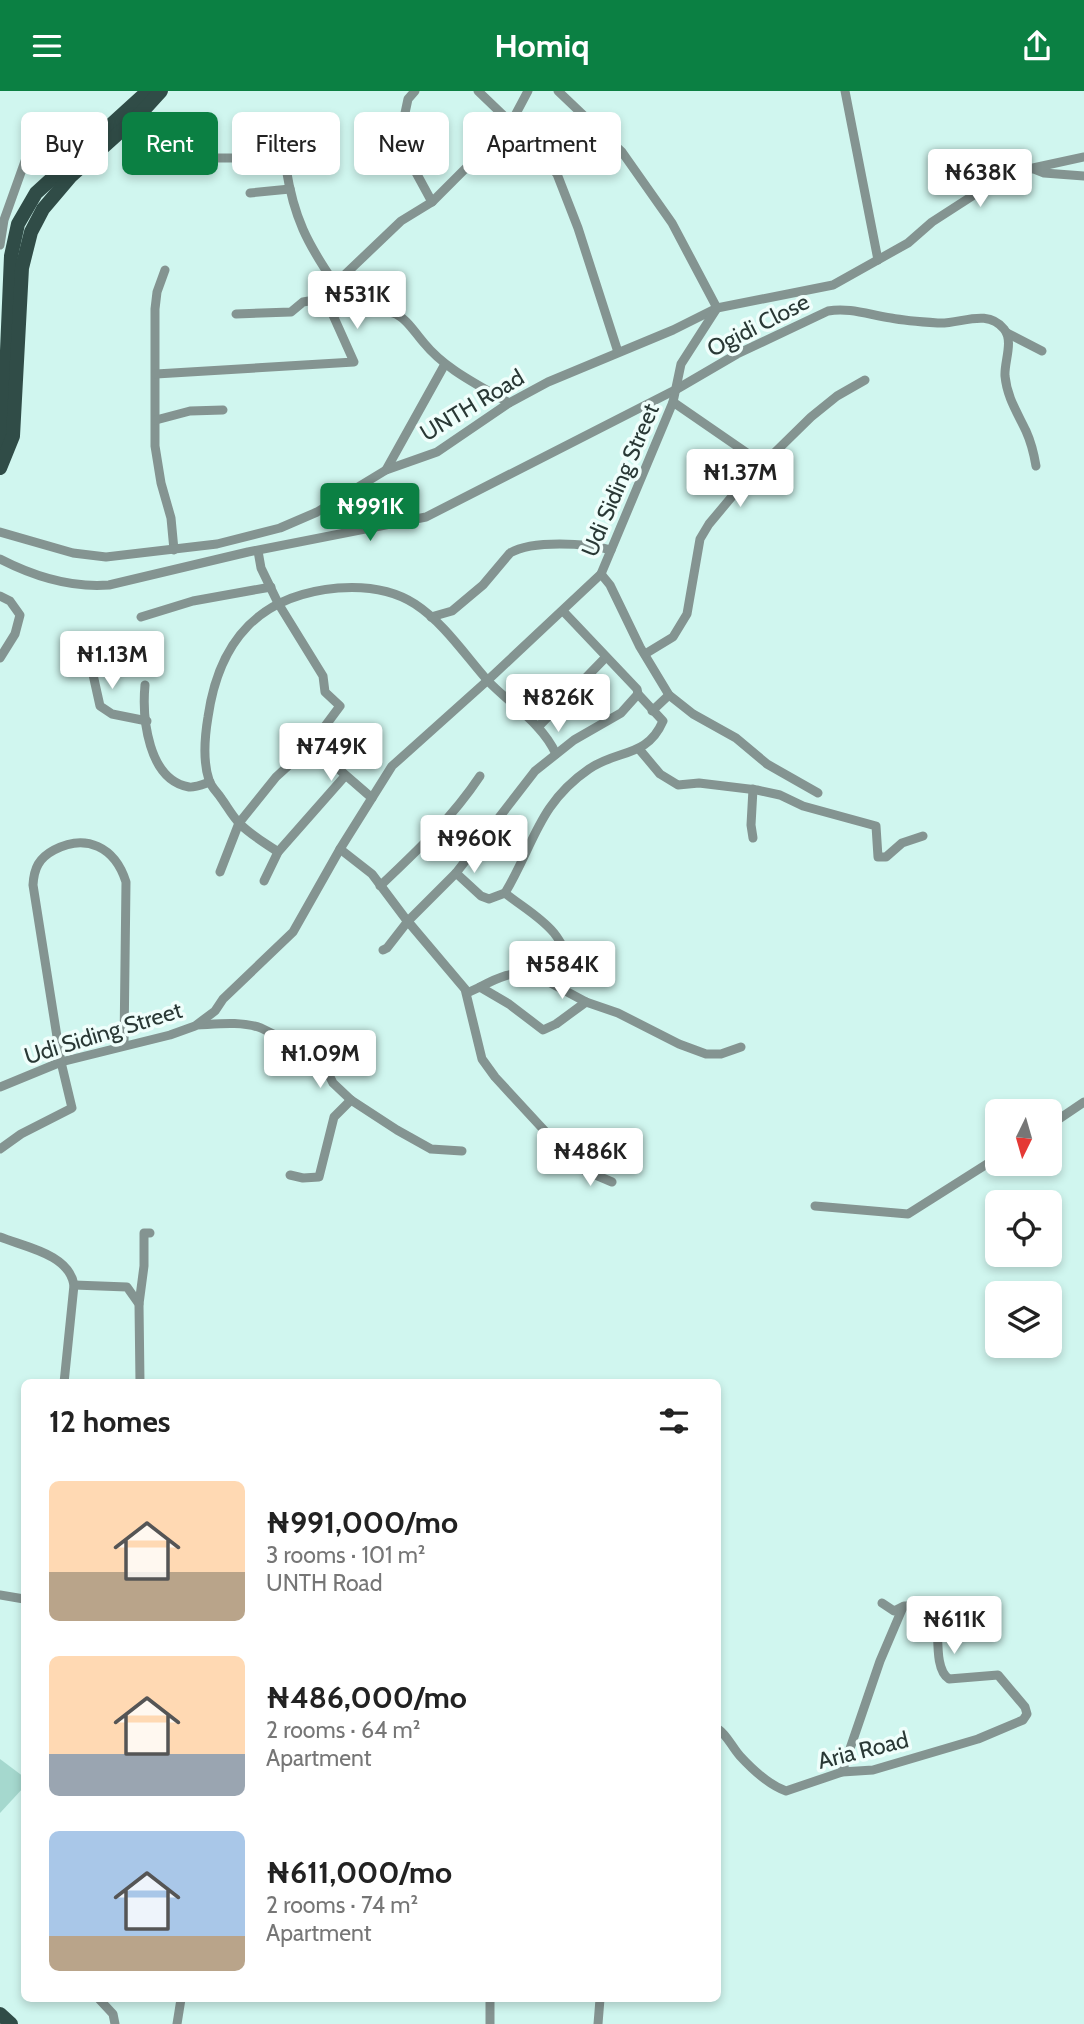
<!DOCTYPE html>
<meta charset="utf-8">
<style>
body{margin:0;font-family:Cabin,sans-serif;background:#f6f6f6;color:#222;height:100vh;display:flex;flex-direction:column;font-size:26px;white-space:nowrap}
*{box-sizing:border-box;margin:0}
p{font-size:23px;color:#767676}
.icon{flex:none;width:38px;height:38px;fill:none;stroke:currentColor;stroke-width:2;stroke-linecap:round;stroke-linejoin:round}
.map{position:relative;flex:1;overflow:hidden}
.details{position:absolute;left:21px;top:1288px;width:700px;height:623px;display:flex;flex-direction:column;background:#fff;border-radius:10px;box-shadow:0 4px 10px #0003}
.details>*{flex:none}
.top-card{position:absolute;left:21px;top:21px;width:700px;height:63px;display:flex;gap:14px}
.needle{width:46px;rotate:185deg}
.tools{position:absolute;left:985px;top:1008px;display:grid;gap:14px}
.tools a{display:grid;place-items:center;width:77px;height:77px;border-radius:10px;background:#fff;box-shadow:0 4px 10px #0003;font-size:35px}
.price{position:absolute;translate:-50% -60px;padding:0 16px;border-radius:7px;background:#fff;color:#222;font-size:23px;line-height:46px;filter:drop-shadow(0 2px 4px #0008)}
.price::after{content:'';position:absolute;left:50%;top:42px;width:21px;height:16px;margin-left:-10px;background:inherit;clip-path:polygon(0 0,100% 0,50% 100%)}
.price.current{background:#0b8043;color:#fff}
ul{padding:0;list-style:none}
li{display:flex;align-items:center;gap:21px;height:175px;padding:0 28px}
li span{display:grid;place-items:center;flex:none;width:196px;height:140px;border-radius:10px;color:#555}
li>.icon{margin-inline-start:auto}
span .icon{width:84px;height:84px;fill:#fffc;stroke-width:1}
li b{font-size:30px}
h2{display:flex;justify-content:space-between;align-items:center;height:84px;padding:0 28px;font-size:30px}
.pill{padding:0 24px;border-radius:10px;background:#fff;box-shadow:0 4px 10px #0003;font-size:24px;line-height:63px}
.pill.current{background:#0b8043;color:#fff}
header{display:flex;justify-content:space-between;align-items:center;height:91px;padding:0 28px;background:#0b8043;color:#fff;font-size:32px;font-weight:700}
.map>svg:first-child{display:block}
.green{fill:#a5d8ce}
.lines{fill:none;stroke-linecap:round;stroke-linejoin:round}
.street{stroke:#849491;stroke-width:9}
.primary{stroke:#304c47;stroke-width:14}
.labels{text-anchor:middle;stroke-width:7;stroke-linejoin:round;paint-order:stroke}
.street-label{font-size:23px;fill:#293835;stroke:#effefb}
</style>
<header><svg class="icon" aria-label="menu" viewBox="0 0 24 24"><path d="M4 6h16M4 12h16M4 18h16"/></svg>Homiq<svg class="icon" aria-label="share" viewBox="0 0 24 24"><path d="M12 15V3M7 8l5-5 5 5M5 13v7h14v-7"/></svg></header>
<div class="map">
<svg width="1084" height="1933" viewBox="0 0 1084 1933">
<rect width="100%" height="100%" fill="#d0f6ef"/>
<polygon class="green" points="0,1668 24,1686 24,1696 0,1722"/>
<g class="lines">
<g class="street">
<path d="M415 0 408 8 405 22 407 65 432 111 401 130 335 193 332 200V222C352 221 374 216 393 222 406 226 415 242 424 252 446 279 479 294 509 312"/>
<polyline points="478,0 526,46 557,83 578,137 618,261"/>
<polyline points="845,0 878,169"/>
<path d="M212 67H271L282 70 286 77C294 127 307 152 335 193"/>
<polyline points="1034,78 1044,82 1084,85"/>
<polyline points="250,102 290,98"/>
<polyline points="432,111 511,32 528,0"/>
<polyline points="0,154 4,129 34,45"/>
<polyline points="165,179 157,201 155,218 155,355 161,392 171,427 174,459"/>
<polyline points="236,223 291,221 303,211 332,206"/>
<polyline points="1007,242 1042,260"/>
<polyline points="156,283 354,271 332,222"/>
<polyline points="673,311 763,373 811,326 837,305 865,289"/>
<polyline points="156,329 190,320 223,319"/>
<polyline points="386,379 445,273"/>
<polyline points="0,441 73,462 106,466 217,453 280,437 317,421 386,379 437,361 509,312 548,291 673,239 717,217 833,194 908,152 932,131 980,100 1033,77 1084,66"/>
<path d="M0 468C33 485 71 497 109 494L248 461 426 426 677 298 737 263 828 220C849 216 870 224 891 227 906 230 923 231 939 232 961 233 987 217 1004 238 1014 250 1004 271 1005 285 1007 306 1017 321 1026 340 1031 351 1034 363 1036 375"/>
<polyline points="601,483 610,494 640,556 669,604 693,623 736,647 767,673 818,702"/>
<polyline points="0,505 10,510 20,524 15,543 0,567"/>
<polyline points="141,526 193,510 271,496"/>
<path d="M431 526 452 520 483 494 510 462C532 449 587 452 611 459"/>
<polyline points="94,555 90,570 100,615 112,623 147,630"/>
<polyline points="645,563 673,546 687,523 700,448 709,433 760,372"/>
<path d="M145 594C142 627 148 689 189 696 194 697 204 693 210 691"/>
<polyline points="652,620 669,604"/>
<polyline points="538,636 606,566"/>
<polyline points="311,654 372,707"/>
<polyline points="639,658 660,683 678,694 699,692 757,699 780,704 803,715 876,735 878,766 886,766 902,752 923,745"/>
<polyline points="753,747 751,734 753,698"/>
<polyline points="340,758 372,783 405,827 465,898 482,968 495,986 579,1077 612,1091"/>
<path d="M278 761C265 752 251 744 240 733 232 725 227 715 221 707 217 701 211 696 209 689 203 671 205 644 208 626 219 549 259 504 338 497 365 495 392 498 415 513 444 532 465 564 488 590 511 614 542 632 556 663"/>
<polyline points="220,781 239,732 276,686 311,654 340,615 325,601 323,585 278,512 261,477 258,460"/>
<path d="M456 782 481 805 489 808 505 802C521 815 541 826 554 842 566 857 570 875 587 887"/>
<polyline points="264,790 278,761 345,685"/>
<path d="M380 795C417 760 452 727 480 685"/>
<path d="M505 802C534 754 538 713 589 678 618 658 647 667 663 630L638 603 637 598 563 520"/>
<polyline points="383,859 387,857 408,830 456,782 535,680 574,649 621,622 638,603"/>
<path d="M480 896C497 887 514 879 534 883L586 911 618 922 679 953 706 963H721L741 956"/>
<polyline points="467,902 480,896 509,913 543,939 556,933 586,911"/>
<path d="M197 934C218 933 241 930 261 937L320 966 333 992 351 1009 397 1039 431 1058 462 1060"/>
<polyline points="0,996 61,971 170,944 195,935 215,920 223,908 293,841 340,758 392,675 488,589 601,483 673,311 681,273 717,217 672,132 622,61 558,0"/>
<polyline points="1050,1034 1084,1011"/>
<path d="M0 1058 21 1043 72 1017 61 971 33 794C34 777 39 767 54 759 86 742 115 756 126 791L124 954"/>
<polyline points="290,1084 303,1087 319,1086 334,1026 351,1009"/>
<polyline points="815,1115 908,1123 998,1066"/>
<path d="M0 1146C25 1156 69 1163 74 1194L64 1292"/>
<polyline points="74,1194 127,1196 139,1213 140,1292"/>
<polyline points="139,1213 144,1175 144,1142 150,1142"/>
<polyline points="0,1504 24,1508"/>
<path d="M718 1638C727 1644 732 1656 740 1665 752 1678 769 1694 786 1700L842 1681 873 1679 978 1648 1023 1629 1027 1623 1025 1616 998 1584 949 1588C932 1577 941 1535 935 1515H904L894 1520 882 1512"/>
<polyline points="842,1681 880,1570 903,1516"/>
<polyline points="99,1908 113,1923 115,1933"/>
<polyline points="490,1908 490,1933"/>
<polyline points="177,1933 181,1908"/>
<polyline points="598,1933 600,1908"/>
</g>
<g class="primary">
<polyline points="0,354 4,331 11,165 18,133 36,102 148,0"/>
<polyline points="0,377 13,345 22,177 31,141 43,118 71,85 141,22 161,0"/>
<polyline points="0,1923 11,1933"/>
</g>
</g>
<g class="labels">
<g class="street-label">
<text transform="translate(758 234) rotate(-27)" y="8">Ogidi Close</text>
<text transform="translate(472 314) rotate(-31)" y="8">UNTH Road</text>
<text transform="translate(620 389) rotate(-67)" y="8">Udi Siding Street</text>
<text transform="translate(103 942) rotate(-17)" y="8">Udi Siding Street</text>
<text transform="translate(863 1659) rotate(-14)" y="8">Aria Road</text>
</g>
</g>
</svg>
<div class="tools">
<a><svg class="needle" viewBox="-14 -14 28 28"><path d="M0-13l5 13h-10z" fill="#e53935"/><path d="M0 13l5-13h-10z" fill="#767676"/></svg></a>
<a><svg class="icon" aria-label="locate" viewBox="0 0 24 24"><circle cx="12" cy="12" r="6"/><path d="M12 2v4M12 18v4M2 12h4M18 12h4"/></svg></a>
<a><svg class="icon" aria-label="layers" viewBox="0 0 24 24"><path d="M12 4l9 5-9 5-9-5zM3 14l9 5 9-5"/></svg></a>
</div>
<b class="price" style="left:980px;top:118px">₦638K</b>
<b class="price" style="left:357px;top:240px">₦531K</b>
<b class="price" style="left:740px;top:418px">₦1.37M</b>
<b class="price current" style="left:370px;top:452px">₦991K</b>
<b class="price" style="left:112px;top:600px">₦1.13M</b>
<b class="price" style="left:558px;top:643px">₦826K</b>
<b class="price" style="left:331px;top:692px">₦749K</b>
<b class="price" style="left:474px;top:784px">₦960K</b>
<b class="price" style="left:562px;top:910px">₦584K</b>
<b class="price" style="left:320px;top:999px">₦1.09M</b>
<b class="price" style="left:590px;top:1097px">₦486K</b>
<b class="price" style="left:954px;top:1565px">₦611K</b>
<div class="top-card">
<a class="pill">Buy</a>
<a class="pill current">Rent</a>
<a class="pill">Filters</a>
<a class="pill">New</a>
<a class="pill">Apartment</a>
</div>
<section class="details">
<h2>12 homes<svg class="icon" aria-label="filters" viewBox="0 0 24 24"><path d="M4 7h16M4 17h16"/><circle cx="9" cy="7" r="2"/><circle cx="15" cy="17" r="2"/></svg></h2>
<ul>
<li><span style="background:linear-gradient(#ffd9b3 65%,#b9a48a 0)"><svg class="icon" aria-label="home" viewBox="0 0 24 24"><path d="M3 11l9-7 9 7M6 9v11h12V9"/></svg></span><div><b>₦991,000/mo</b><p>3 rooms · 101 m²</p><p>UNTH Road</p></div></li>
<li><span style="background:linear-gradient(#ffd9b3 70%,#9aa5b1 0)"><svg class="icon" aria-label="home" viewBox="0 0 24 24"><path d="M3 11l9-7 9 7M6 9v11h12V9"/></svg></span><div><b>₦486,000/mo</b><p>2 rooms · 64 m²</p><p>Apartment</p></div></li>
<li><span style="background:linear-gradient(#a9c7e8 75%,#b9a48a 0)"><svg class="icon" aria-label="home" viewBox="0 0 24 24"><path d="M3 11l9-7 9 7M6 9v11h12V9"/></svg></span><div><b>₦611,000/mo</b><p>2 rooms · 74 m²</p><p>Apartment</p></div></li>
</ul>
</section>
</div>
